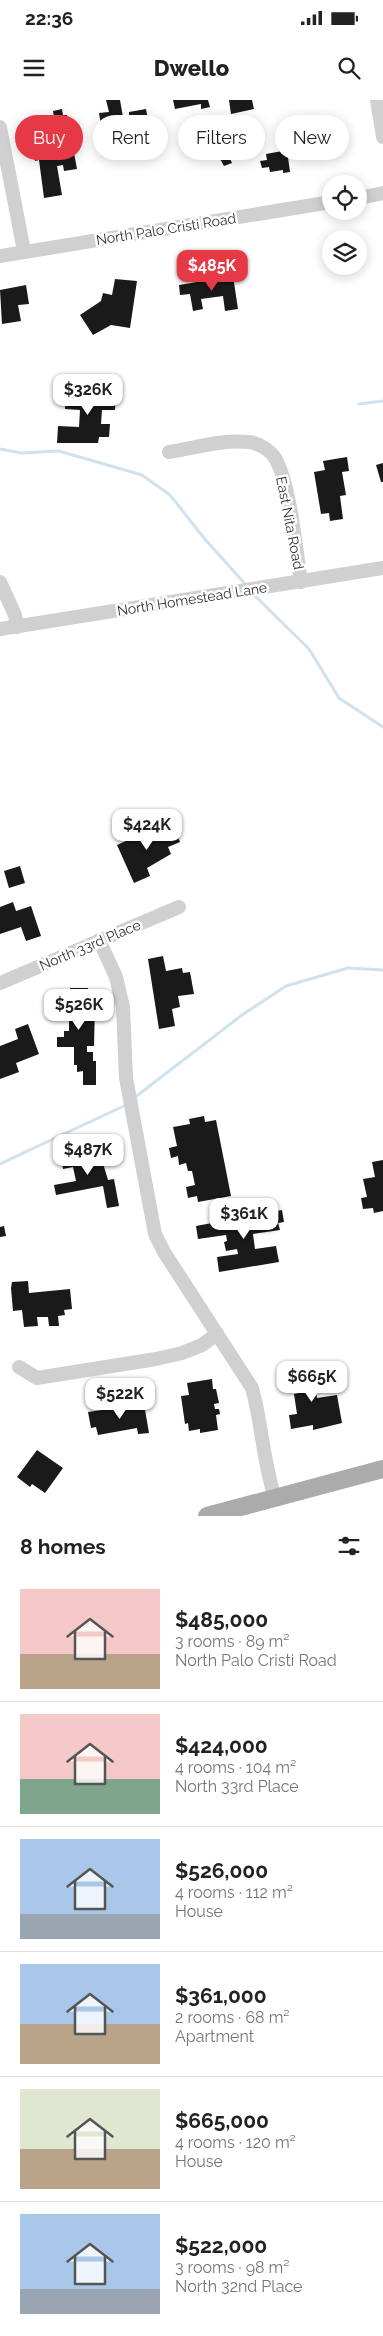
<!DOCTYPE html>
<meta charset="utf-8">
<style>
body{margin:0;font-family:Raleway,sans-serif;background:#f6f6f6;color:#222;height:100vh;display:flex;flex-direction:column;font-size:19px;white-space:nowrap}
*{box-sizing:border-box;margin:0}
p{font-size:16px;color:#767676}
.icon{flex:none;width:28px;height:28px;fill:none;stroke:currentColor;stroke-width:2;stroke-linecap:round;stroke-linejoin:round}
.map{position:relative;height:1416px;overflow:hidden}
.details{display:flex;flex-direction:column;background:#fff;flex:1}
.details>*{flex:none}
.guide{position:absolute;left:15px;top:15px;width:354px;height:45px;display:flex;gap:10px}
.tools{position:absolute;left:322px;top:75px;display:grid;gap:10px}
.tools a{display:grid;place-items:center;width:45px;height:45px;border-radius:50%;background:#fff;box-shadow:0 2px 12px #0003;font-size:25px}
.price{position:absolute;translate:-50% -42px;padding:0 11px;border-radius:10px;background:#fff;color:#222;font-size:16px;line-height:32px;filter:drop-shadow(0 1px 2px #0008)}
.price::after{content:'';position:absolute;left:50%;top:30px;width:15px;height:11px;margin-left:-8px;background:inherit;clip-path:polygon(0 0,100% 0,50% 100%)}
.price.selected{background:#e63946;color:#fff}
ul{padding:0;list-style:none}
li{display:flex;align-items:center;gap:15px;height:125px;padding:0 20px}
li+li{border-top:1px solid #e0e0e0}
li span{display:grid;place-items:center;flex:none;width:140px;height:100px;border-radius:0px;color:#555}
li>.icon{margin-inline-start:auto}
span .icon{width:60px;height:60px;fill:#fffc;stroke-width:1}
li b{font-size:21px}
h2{display:flex;justify-content:space-between;align-items:center;height:60px;padding:0 20px;font-size:21px}
.tag{padding:0 18px;border-radius:22px;background:#fff;box-shadow:0 2px 12px #0003;font-size:18px;line-height:45px}
.tag.selected{background:#e63946;color:#fff}
.status{display:flex;justify-content:space-between;align-items:center;height:35px;padding:0 25px;background:#fff;direction:ltr}
.status svg{height:14px;fill:currentColor}
header{display:flex;justify-content:space-between;align-items:center;height:65px;padding:0 20px;background:#fff;font-size:22px;font-weight:800}
.map>svg:first-child{display:block}
.lines{fill:none;stroke-linecap:round;stroke-linejoin:round}
.stream{stroke:#cfe2ee;stroke-width:3}
.building{fill:#1a1a1a}
.minor{stroke:#d0d0d0;stroke-width:14}
.major{stroke:#ababab;stroke-width:18}
.labels{text-anchor:middle;stroke-width:5;stroke-linejoin:round;paint-order:stroke}
.street-label{font-size:14px;fill:#333;stroke:#fff}
</style>
<div class="status"><b>22:36</b><svg viewBox="0 0 49 12"><path d="M0 12V9h3v3zM5 12V6h3v6zM10 12V3h3v9zM15 12V0h3v12zM26 1h20v11H26zM47 4h2v5h-2z"/></svg></div>
<header><svg class="icon" aria-label="menu" viewBox="0 0 24 24"><path d="M4 6h16M4 12h16M4 18h16"/></svg>Dwello<svg class="icon" aria-label="search" viewBox="0 0 24 24"><circle cx="10" cy="10" r="6"/><path d="M15 15l6 6"/></svg></header>
<div class="map">
<svg width="383" height="1416" viewBox="0 0 383 1416">
<rect width="100%" height="100%" fill="#fff"/>
<g class="lines">
<g class="stream">
<polyline points="359,304 383,301"/>
<polyline points="0,349 21,353 59,351 142,375 170,395 204,438 247,486"/>
<polyline points="252,493 309,549 339,598 383,627"/>
<polyline points="134,998 242,915 286,886 348,868 383,870"/>
<polyline points="0,1064 126,1005"/>
</g>
</g>
<g class="building">
<polygon points="106,0 120,0 123,17 129,16 129,12 146,9 149,25 102,31 99,13 109,12"/>
<polygon points="173,0 208,0 210,7 201,9 201,4 175,9"/>
<polygon points="229,0 252,0 254,9 231,14"/>
<polygon points="62,9 63,15 67,15 77,69 64,71 63,65 57,66 62,95 44,98 39,60 35,61 30,32 37,31 36,23 54,17 53,11"/>
<polygon points="219,35 232,63 224,66 219,57 215,59 206,40"/>
<polygon points="293,49 294,56 288,57 290,72 283,73 283,70 270,72 269,67 262,68 260,61 267,60 266,54"/>
<polygon points="233,176 238,209 225,211 223,196 201,199 203,209 193,211 190,194 180,195 179,185"/>
<polygon points="115,179 137,181 130,228 111,225 93,235 80,215 101,201 103,193 112,195"/>
<polygon points="26,185 29,204 18,205 21,221 2,224 0,190"/>
<polygon points="103,286 116,286 115,310 102,310 101,324 110,324 109,337 99,337 98,343 57,343 58,326 79,327 80,310 65,309 66,292 102,294"/>
<polygon points="347,357 349,371 342,372 346,395 340,396 343,419 330,421 329,413 321,414 314,372 325,370 323,361"/>
<polygon points="383,363 383,382 381,382 376,365"/>
<polygon points="172,724 180,742 168,747 171,754 147,768 150,776 134,783 117,745 137,736 139,739"/>
<polygon points="20,766 25,783 9,788 4,771"/>
<polygon points="13,802 16,811 31,806 41,836 26,841 21,827 0,834 0,807"/>
<polygon points="163,856 166,871 182,868 183,873 190,872 194,894 178,896 180,907 172,909 175,926 159,929 148,859"/>
<polygon points="70,888 88,888 88,905 95,905 94,946 87,946 87,952 93,952 93,961 96,961 96,985 83,985 83,971 77,972 77,965 74,965 74,947 57,947 57,937 64,937 64,931 69,931 69,908 50,908 50,895 70,895"/>
<polygon points="28,924 39,954 16,963 19,972 0,979 0,946 18,939 15,929"/>
<polygon points="204,1016 205,1022 216,1020 231,1096 198,1102 197,1096 188,1098 186,1087 195,1085 192,1071 188,1071 186,1063 179,1065 178,1056 171,1058 169,1048 177,1046 173,1027 190,1024 189,1019"/>
<polygon points="99,1050 108,1080 114,1079 119,1106 107,1108 103,1086 56,1095 54,1085 76,1081 73,1067 63,1069 61,1057"/>
<polygon points="383,1060 383,1111 374,1113 373,1108 363,1109 361,1098 367,1097 363,1079 375,1077 372,1062"/>
<polygon points="282,1110 284,1122 278,1123 280,1130 253,1134 255,1149 276,1146 279,1162 219,1172 217,1157 238,1154 237,1149 226,1151 224,1142 227,1141 226,1135 198,1139 196,1126"/>
<polygon points="4,1126 6,1136 0,1137 0,1127"/>
<polygon points="28,1181 29,1193 70,1189 72,1209 64,1210 65,1215 58,1216 59,1226 49,1226 48,1217 37,1217 38,1226 24,1227 22,1210 13,1211 11,1188 12,1182"/>
<polygon points="293,1266 294,1272 312,1269 317,1298 337,1295 342,1323 313,1330 313,1325 291,1329 289,1315 297,1314 294,1294 299,1293 297,1283 287,1284 284,1268"/>
<polygon points="212,1279 213,1289 216,1289 219,1303 214,1304 215,1309 219,1309 220,1314 216,1315 218,1330 200,1333 200,1329 189,1331 188,1323 185,1324 181,1296 189,1295 187,1283"/>
<polygon points="144,1304 149,1333 138,1334 137,1328 98,1335 96,1327 91,1328 88,1312"/>
<polygon points="37,1350 63,1368 45,1393 32,1384 30,1387 17,1377"/>
</g>
<g class="lines">
<g class="minor">
<polyline points="377,0 383,37"/>
<polyline points="0,27 24,151"/>
<polyline points="359,98 383,93"/>
<polyline points="0,156 331,102"/>
<path d="M169 352C194 348 224 339 249 342 258 343 270 350 275 358 290 383 296 450 301 482"/>
<polyline points="0,482 15,515 17,527"/>
<polyline points="0,529 383,468"/>
<path d="M99 840 116 877 123 907 126 978 155 1134 164 1152 252 1288C262 1324 263 1362 275 1398"/>
<polyline points="0,883 179,807"/>
<polyline points="19,1267 37,1278 156,1259 182,1253 202,1245 217,1234"/>
</g>
<polyline class="major" points="207,1416 383,1369"/>
</g>
<g class="labels">
<g class="street-label">
<text transform="translate(166 129) rotate(-9)" y="5">North Palo Cristi Road</text>
<text transform="translate(290 423) rotate(79)" y="5">East Nita Road</text>
<text transform="translate(192 499) rotate(-9)" y="5">North Homestead Lane</text>
<text transform="translate(90 845) rotate(-23)" y="5">North 33rd Place</text>
</g>
</g>
</svg>
<div class="tools">
<a><svg class="icon" aria-label="locate" viewBox="0 0 24 24"><circle cx="12" cy="12" r="6"/><path d="M12 2v4M12 18v4M2 12h4M18 12h4"/></svg></a>
<a><svg class="icon" aria-label="layers" viewBox="0 0 24 24"><path d="M12 4l9 5-9 5-9-5zM3 14l9 5 9-5"/></svg></a>
</div>
<b class="price selected" style="left:212px;top:192px">$485K</b>
<b class="price" style="left:88px;top:316px">$326K</b>
<b class="price" style="left:147px;top:751px">$424K</b>
<b class="price" style="left:79px;top:931px">$526K</b>
<b class="price" style="left:88px;top:1076px">$487K</b>
<b class="price" style="left:244px;top:1140px">$361K</b>
<b class="price" style="left:312px;top:1303px">$665K</b>
<b class="price" style="left:120px;top:1320px">$522K</b>
<div class="guide">
<a class="tag selected">Buy</a>
<a class="tag">Rent</a>
<a class="tag">Filters</a>
<a class="tag">New</a>
</div>
</div>
<section class="details">
<h2>8 homes<svg class="icon" aria-label="filters" viewBox="0 0 24 24"><path d="M4 7h16M4 17h16"/><circle cx="9" cy="7" r="2"/><circle cx="15" cy="17" r="2"/></svg></h2>
<ul>
<li><span style="background:linear-gradient(#f6c9c9 65%,#b9a48a 0)"><svg class="icon" aria-label="home" viewBox="0 0 24 24"><path d="M3 11l9-7 9 7M6 9v11h12V9"/></svg></span><div><b>$485,000</b><p>3 rooms · 89 m²</p><p>North Palo Cristi Road</p></div></li>
<li><span style="background:linear-gradient(#f6c9c9 65%,#7fa58c 0)"><svg class="icon" aria-label="home" viewBox="0 0 24 24"><path d="M3 11l9-7 9 7M6 9v11h12V9"/></svg></span><div><b>$424,000</b><p>4 rooms · 104 m²</p><p>North 33rd Place</p></div></li>
<li><span style="background:linear-gradient(#a9c7e8 75%,#9aa5b1 0)"><svg class="icon" aria-label="home" viewBox="0 0 24 24"><path d="M3 11l9-7 9 7M6 9v11h12V9"/></svg></span><div><b>$526,000</b><p>4 rooms · 112 m²</p><p>House</p></div></li>
<li><span style="background:linear-gradient(#a9c7e8 60%,#b9a48a 0)"><svg class="icon" aria-label="home" viewBox="0 0 24 24"><path d="M3 11l9-7 9 7M6 9v11h12V9"/></svg></span><div><b>$361,000</b><p>2 rooms · 68 m²</p><p>Apartment</p></div></li>
<li><span style="background:linear-gradient(#dfe7d0 60%,#b9a48a 0)"><svg class="icon" aria-label="home" viewBox="0 0 24 24"><path d="M3 11l9-7 9 7M6 9v11h12V9"/></svg></span><div><b>$665,000</b><p>4 rooms · 120 m²</p><p>House</p></div></li>
<li><span style="background:linear-gradient(#a9c7e8 75%,#9aa5b1 0)"><svg class="icon" aria-label="home" viewBox="0 0 24 24"><path d="M3 11l9-7 9 7M6 9v11h12V9"/></svg></span><div><b>$522,000</b><p>3 rooms · 98 m²</p><p>North 32nd Place</p></div></li>
</ul>
</section>
